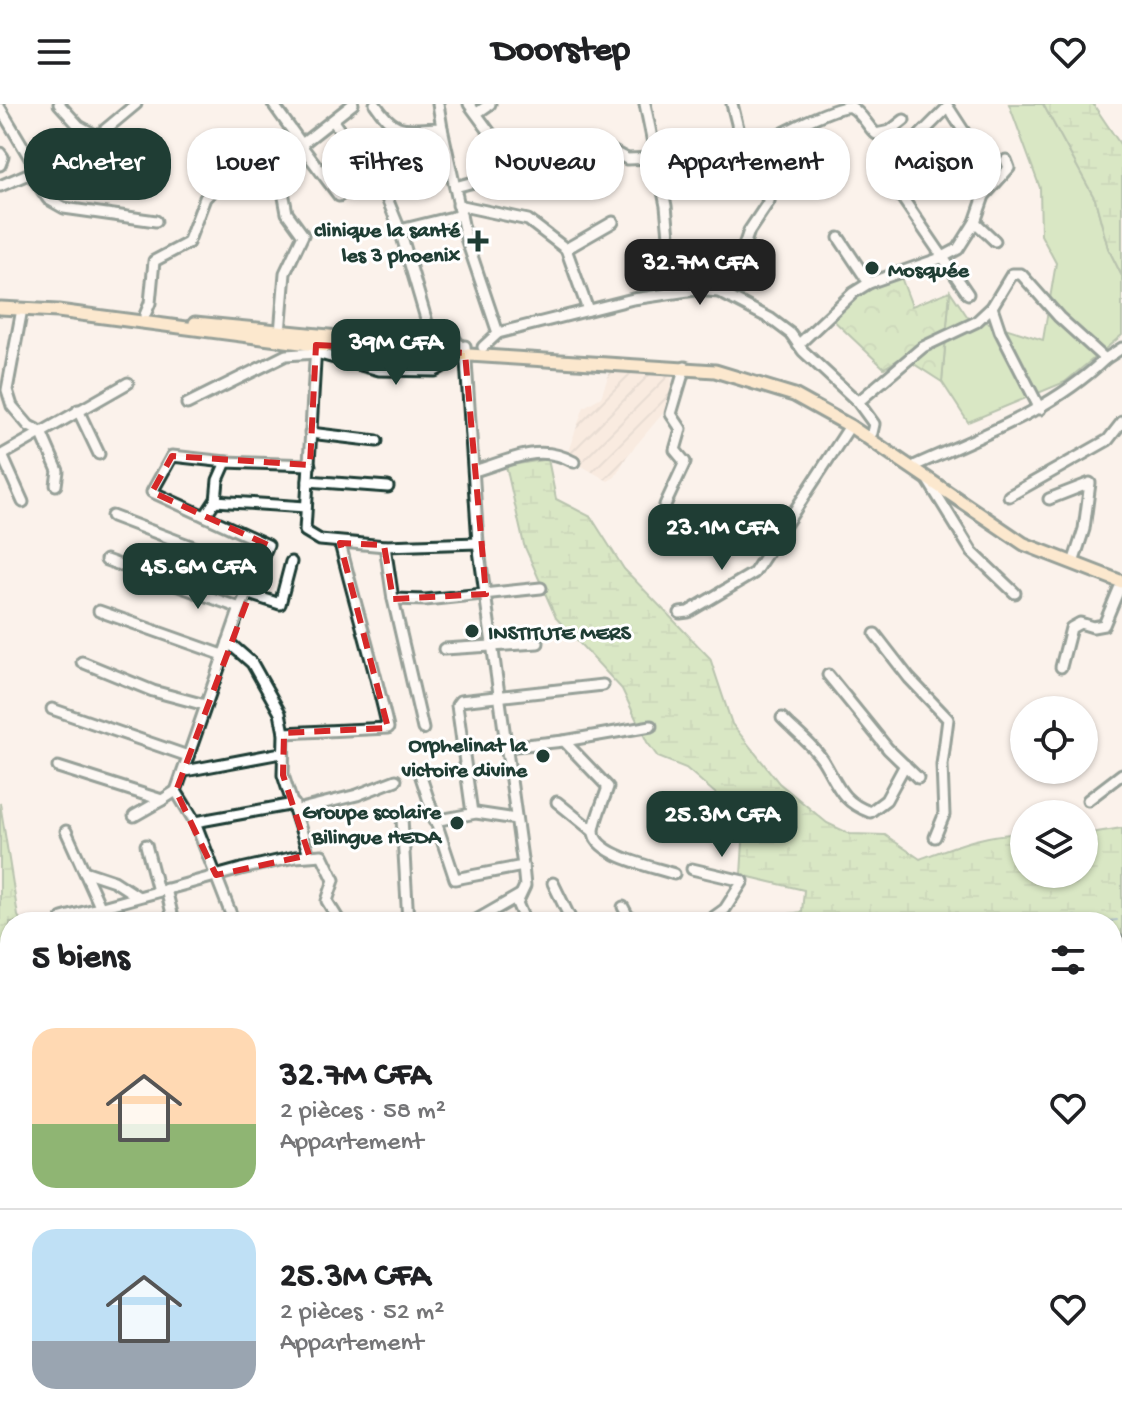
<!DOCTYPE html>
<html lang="fr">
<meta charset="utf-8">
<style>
body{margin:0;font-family:"Gochi Hand",sans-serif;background:#f6f6f6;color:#202124;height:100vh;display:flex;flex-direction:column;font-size:30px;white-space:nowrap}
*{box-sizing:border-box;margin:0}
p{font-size:26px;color:#757577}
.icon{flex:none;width:44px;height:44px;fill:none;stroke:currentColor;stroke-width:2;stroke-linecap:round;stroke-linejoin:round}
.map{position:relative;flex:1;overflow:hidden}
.side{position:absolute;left:0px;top:808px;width:1122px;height:512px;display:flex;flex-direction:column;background:#fff;border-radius:32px 32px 0 0;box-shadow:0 2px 6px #0004}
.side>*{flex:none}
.guide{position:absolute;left:24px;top:24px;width:1074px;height:72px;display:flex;gap:16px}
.tools{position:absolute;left:1010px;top:592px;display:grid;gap:16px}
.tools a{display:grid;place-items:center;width:88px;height:88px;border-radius:50%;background:#fff;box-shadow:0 2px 6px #0004;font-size:40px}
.price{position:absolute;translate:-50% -68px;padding:0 18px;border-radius:16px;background:#1f3d34;color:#fff;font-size:26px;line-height:52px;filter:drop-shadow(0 2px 4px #0008)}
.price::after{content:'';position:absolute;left:50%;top:48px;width:24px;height:18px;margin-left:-12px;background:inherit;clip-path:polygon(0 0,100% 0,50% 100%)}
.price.selected{background:#222;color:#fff}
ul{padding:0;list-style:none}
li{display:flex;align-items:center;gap:24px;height:200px;padding:0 32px}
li+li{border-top:2px solid #e0e0e0}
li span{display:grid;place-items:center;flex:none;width:224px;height:160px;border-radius:24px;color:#555}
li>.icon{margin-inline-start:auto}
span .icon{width:96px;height:96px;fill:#fffc;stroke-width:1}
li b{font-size:34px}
h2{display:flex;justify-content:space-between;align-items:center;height:96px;padding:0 32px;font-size:34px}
.pill{padding:0 28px;border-radius:32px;background:#fff;box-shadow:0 2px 6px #0004;font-size:28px;line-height:72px}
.pill.selected{background:#1f3d34;color:#fff}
header{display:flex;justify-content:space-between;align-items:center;height:104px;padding:0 32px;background:#fff;font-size:36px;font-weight:800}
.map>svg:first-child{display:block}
.industrial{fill:url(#industrial-furrows)}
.green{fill:#b0d996;stroke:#688b65;stroke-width:2}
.forest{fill:url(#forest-crowns);stroke:#688b65;stroke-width:2}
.wetland{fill:url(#wetland-marsh);stroke:#688b65;stroke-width:2}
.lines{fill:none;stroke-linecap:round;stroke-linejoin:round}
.stream{stroke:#5e8fa0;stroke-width:2}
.minor-casing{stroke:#1f3d34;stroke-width:15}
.major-casing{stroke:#1f3d34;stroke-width:17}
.minor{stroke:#fff;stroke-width:9}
.major{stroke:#fddcac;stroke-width:11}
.marked{fill:none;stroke:#d62828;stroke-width:6;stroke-dasharray:16 10;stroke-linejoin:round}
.poi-dot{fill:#1f3d34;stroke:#fff;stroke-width:3}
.labels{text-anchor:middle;stroke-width:6;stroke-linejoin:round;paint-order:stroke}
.poi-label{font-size:22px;font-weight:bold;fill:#1f3d34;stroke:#fff;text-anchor:end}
</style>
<header><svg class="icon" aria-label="menu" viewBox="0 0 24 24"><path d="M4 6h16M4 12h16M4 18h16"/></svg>Doorstep<svg class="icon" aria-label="heart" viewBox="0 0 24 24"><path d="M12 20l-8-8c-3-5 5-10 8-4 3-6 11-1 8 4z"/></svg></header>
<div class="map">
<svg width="1122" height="1320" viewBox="0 0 1122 1320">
<defs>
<pattern id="industrial-furrows" width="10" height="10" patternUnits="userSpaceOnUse" patternTransform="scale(2)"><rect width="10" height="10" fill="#f6e2d3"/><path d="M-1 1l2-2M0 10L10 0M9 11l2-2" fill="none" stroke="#d2c3b6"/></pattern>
<pattern id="forest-crowns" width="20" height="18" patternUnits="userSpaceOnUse" patternTransform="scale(2)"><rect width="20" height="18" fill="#b0d996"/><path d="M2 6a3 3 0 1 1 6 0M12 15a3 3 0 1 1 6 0" fill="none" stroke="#97bb82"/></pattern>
<pattern id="wetland-marsh" width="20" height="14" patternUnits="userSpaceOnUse" patternTransform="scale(2)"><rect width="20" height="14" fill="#b0d996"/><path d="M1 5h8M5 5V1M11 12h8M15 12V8" fill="none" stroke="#97bb82"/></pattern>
</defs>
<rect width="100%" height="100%" fill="#fbf2eb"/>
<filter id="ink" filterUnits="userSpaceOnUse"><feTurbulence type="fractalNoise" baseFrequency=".0125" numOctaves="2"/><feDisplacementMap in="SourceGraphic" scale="16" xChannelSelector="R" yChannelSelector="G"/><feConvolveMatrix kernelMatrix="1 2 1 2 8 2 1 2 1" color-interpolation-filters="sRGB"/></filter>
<g filter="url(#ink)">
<polygon class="industrial" points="611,264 672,269 671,291 664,308 627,352 615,373 608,377 566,353 584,303 601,293"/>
<polygon class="green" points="1009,0 1043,0 1095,95 1108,144 1122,172 1122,231 1065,278 968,318 942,278 950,187 967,212 1043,236 1056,159 1041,131 1040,84"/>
<polygon class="forest" points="899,168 912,202 950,187 942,278 903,253 884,264 829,212 853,189"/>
<g class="wetland">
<polygon points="1043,0 1093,0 1122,43 1122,172 1108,144 1095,95"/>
<path d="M548 355 556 395 591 413 624 465 710 554 732 620 779 679 827 719 850 730 885 731 920 755C952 743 989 728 1024 730V770H1084V730L1122 724V930L1112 934V818H772L775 812 802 808 804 786 741 771 743 738 722 695 686 664 658 653 647 638 622 585 556 514 524 441 506 362Z"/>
<polygon points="0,699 18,812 22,818 10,818 10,1007 0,1009"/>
<polygon points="10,1089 10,1310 178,1310 165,1320 0,1320 0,1096 4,1097"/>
<polygon points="626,1310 940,1310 944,1320 641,1320"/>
</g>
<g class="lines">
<g class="stream">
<polyline points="1074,812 1096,818"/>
<polyline points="1098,818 1117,816"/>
</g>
<defs>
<g id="minor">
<polyline points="59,0 79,22 97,32"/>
<polyline points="273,0 301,39"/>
<path d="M375 0C397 33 406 24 442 24L438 0"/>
<polyline points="469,0 518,67"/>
<polyline points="645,0 666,102 671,152 669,189"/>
<polyline points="0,4 37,66"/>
<polyline points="477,9 490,0"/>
<polyline points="333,17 386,92 400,126"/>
<polyline points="442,24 466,134 498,229 483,243"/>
<polyline points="920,31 948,3 996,77"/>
<polyline points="300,40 339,92"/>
<polyline points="0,49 3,53 0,61"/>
<path d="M744 51C761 40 835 0 851 3 862 9 867 22 876 30L890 27 904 16"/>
<polyline points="30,69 48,95 64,104 156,117"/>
<polyline points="0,82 77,49 136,0"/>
<polyline points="455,83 590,47 610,46 627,55 655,54"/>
<polyline points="899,89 968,190"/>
<polyline points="458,101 528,116 566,145 613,118"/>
<polyline points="975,118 995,137"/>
<polyline points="839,134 869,179"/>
<polyline points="566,145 588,206"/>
<polyline points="719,188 738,159 749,127 769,97 748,63 732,0"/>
<polyline points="992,203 1000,227 1040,305"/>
<polyline points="22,205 7,286 12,302 29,322 41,328 58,367 56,381"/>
<polyline points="145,211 150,199 154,157 188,139 205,94 229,70 238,48 250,41 263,58 274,62"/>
<polyline points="280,229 285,169 303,131 287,109 281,77 274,62 353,0"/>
<polyline points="498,229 633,195 695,186 719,188 771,215 791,230 803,247 858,298 874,320 872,329"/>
<polyline points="316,241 305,427 320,436 385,442 393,495 423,625"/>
<polyline points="798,241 853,189 869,179 941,154 958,145 975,118 984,92 1009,64 1006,56"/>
<polyline points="460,242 455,235 429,225 400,126 461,111"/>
<polyline points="1105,255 1122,244"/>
<path d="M858 298 923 243 976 218 992 203 1012 170H1021L1059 213 1105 255C1052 306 983 331 916 361"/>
<polyline points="187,300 286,251 316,249 379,266 435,267 447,260 449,248"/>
<polyline points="78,306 99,350"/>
<polyline points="310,329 377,337"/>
<path d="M474 367C510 357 538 338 574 358"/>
<polyline points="308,377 388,383"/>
<polyline points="929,378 972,448 1015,489"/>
<polyline points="1009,392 1108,336 1122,318"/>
<polyline points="1049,395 1090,379 1084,425 1074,456"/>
<polyline points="216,397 218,376 226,358 310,361"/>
<polyline points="23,398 2,351 128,279"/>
<polyline points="665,401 685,358 675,346 681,325 671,310 685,263"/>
<polyline points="112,412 254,466"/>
<polyline points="205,412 215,397 306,403"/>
<polyline points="385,442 478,439"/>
<polyline points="106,456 240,504 268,441 152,388 172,352 226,358"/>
<polyline points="246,489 280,500 291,458"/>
<polyline points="393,495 425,496 541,484"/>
<polyline points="99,507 223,551"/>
<polyline points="680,509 688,508 754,469 850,322"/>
<polyline points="875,530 909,574 948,615 942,661 944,711 935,733"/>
<polyline points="228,538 252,559 280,609 284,629 283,671 309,751"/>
<polyline points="444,545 538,539"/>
<polyline points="82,558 153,587 205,601"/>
<polyline points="1061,563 1071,524 1080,519 1093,523 1104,521 1119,485"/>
<polyline points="828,571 888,645 918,674"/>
<polyline points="52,605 188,652"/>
<path d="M782 614C795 628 816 643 825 660 838 682 842 698 870 708L886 696 905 661"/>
<path d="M284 629 388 624C374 561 355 501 340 439"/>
<polyline points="564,637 651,622"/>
<path d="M506 643 564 637 608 683C604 696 596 712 594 726 592 751 655 763 674 770"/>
<polyline points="58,663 162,696 176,687"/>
<polyline points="185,667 281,649"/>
<polyline points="421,673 455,775 523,762 478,439 465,242"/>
<polyline points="1088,696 1122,670"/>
<polyline points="557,698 594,728"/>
<polyline points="297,706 357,691 396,676"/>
<polyline points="472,709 457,601 460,597 603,581"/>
<polyline points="134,712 162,696"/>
<polyline points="402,714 408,818"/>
<polyline points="434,717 476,709 516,715"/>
<polyline points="195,718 294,700"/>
<polyline points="66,727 107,818"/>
<polyline points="146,741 158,787"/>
<polyline points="523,762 525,782 517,799 525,818"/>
<polyline points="692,765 743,777 725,805 707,818"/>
<polyline points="87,768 114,777 137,792"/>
<polyline points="553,779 572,818"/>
<polyline points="166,785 174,818"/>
<polyline points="623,803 631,818"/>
<polyline points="62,814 241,765 295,753 322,751 334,776 327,797 340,818"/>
<polyline points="234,818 195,718 176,687 240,504"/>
<polyline points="473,818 520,791"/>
<polyline points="1112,883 1122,838"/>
<polyline points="1112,942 1122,973"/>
<polyline points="328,1310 399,1320"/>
<polyline points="528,1310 542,1320"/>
<polyline points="303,1320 306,1310"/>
<polyline points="474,1320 476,1310"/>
<polyline points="670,1320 672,1310"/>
<polyline points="973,1320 975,1310"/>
</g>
<g id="major">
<polyline points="0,204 58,207 316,241 715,267 794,291 850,322 1024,440 1122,478"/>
<polyline points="195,219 369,236"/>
</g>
</defs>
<use href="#minor" class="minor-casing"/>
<use href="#major" class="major-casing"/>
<use href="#minor" class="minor"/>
<use href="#major" class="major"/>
</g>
</g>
<path d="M0 0H1122V1320H0ZM316 241 465 249 486 490 393 495 384 441 340 439 388 624 284 629 283 671 309 751 216 771 176 687 268 441 152 388 172 352 310 361Z" fill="#fbf2eb" fill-opacity=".55" fill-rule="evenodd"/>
<path class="marked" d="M316 241 465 249 486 490 393 495 384 441 340 439 388 624 284 629 283 671 309 751 216 771 176 687 268 441 152 388 172 352 310 361Z"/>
<g class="poi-dot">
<path d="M474 125h8v8h8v8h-8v8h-8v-8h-8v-8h8z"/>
<circle cx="872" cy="164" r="8"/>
<circle cx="472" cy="527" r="8"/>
<circle cx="543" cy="652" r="8"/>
<circle cx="457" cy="719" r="8"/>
</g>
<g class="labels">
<g class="poi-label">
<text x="460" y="132">clinique la santé<tspan x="460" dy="25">les 3 phoenix</tspan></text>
<text x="888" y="172" text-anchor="start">Mosquée</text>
<text x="488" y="535" text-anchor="start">INSTITUTE MERS</text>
<text x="527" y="647">Orphelinat la<tspan x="527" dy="25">victoire divine</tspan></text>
<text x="441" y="714">Groupe scolaire<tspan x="441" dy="25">Bilingue HEDA</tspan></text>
</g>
</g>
</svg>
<div class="tools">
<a><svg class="icon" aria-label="locate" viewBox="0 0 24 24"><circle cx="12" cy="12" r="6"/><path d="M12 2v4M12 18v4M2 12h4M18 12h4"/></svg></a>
<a><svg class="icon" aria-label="layers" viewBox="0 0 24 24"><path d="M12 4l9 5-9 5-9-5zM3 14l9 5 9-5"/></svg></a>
</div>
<b class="price selected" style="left:700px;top:203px">32.7M CFA</b>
<b class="price" style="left:396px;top:283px">39M CFA</b>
<b class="price" style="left:722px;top:468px">23.1M CFA</b>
<b class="price" style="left:198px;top:507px">45.6M CFA</b>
<b class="price" style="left:722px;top:755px">25.3M CFA</b>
<div class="guide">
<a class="pill selected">Acheter</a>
<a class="pill">Louer</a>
<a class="pill">Filtres</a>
<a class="pill">Nouveau</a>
<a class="pill">Appartement</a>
<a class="pill">Maison</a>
</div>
<section class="side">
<h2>5 biens<svg class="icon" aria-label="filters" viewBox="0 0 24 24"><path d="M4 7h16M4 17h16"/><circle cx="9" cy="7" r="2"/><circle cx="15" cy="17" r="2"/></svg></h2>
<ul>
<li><span style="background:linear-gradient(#ffd9b3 60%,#8fb573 0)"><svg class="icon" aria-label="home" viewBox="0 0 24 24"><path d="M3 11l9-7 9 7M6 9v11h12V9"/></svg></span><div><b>32.7M CFA</b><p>2 pièces · 58 m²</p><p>Appartement</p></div><svg class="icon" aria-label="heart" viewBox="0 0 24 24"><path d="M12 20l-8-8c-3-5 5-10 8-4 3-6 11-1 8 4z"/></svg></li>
<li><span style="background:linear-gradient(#bfe0f5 70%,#9aa5b1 0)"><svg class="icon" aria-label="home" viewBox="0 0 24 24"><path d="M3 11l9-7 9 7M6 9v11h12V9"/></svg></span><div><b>25.3M CFA</b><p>2 pièces · 52 m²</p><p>Appartement</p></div><svg class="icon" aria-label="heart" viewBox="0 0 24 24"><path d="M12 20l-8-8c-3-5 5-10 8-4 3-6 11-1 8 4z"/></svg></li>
</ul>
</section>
</div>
